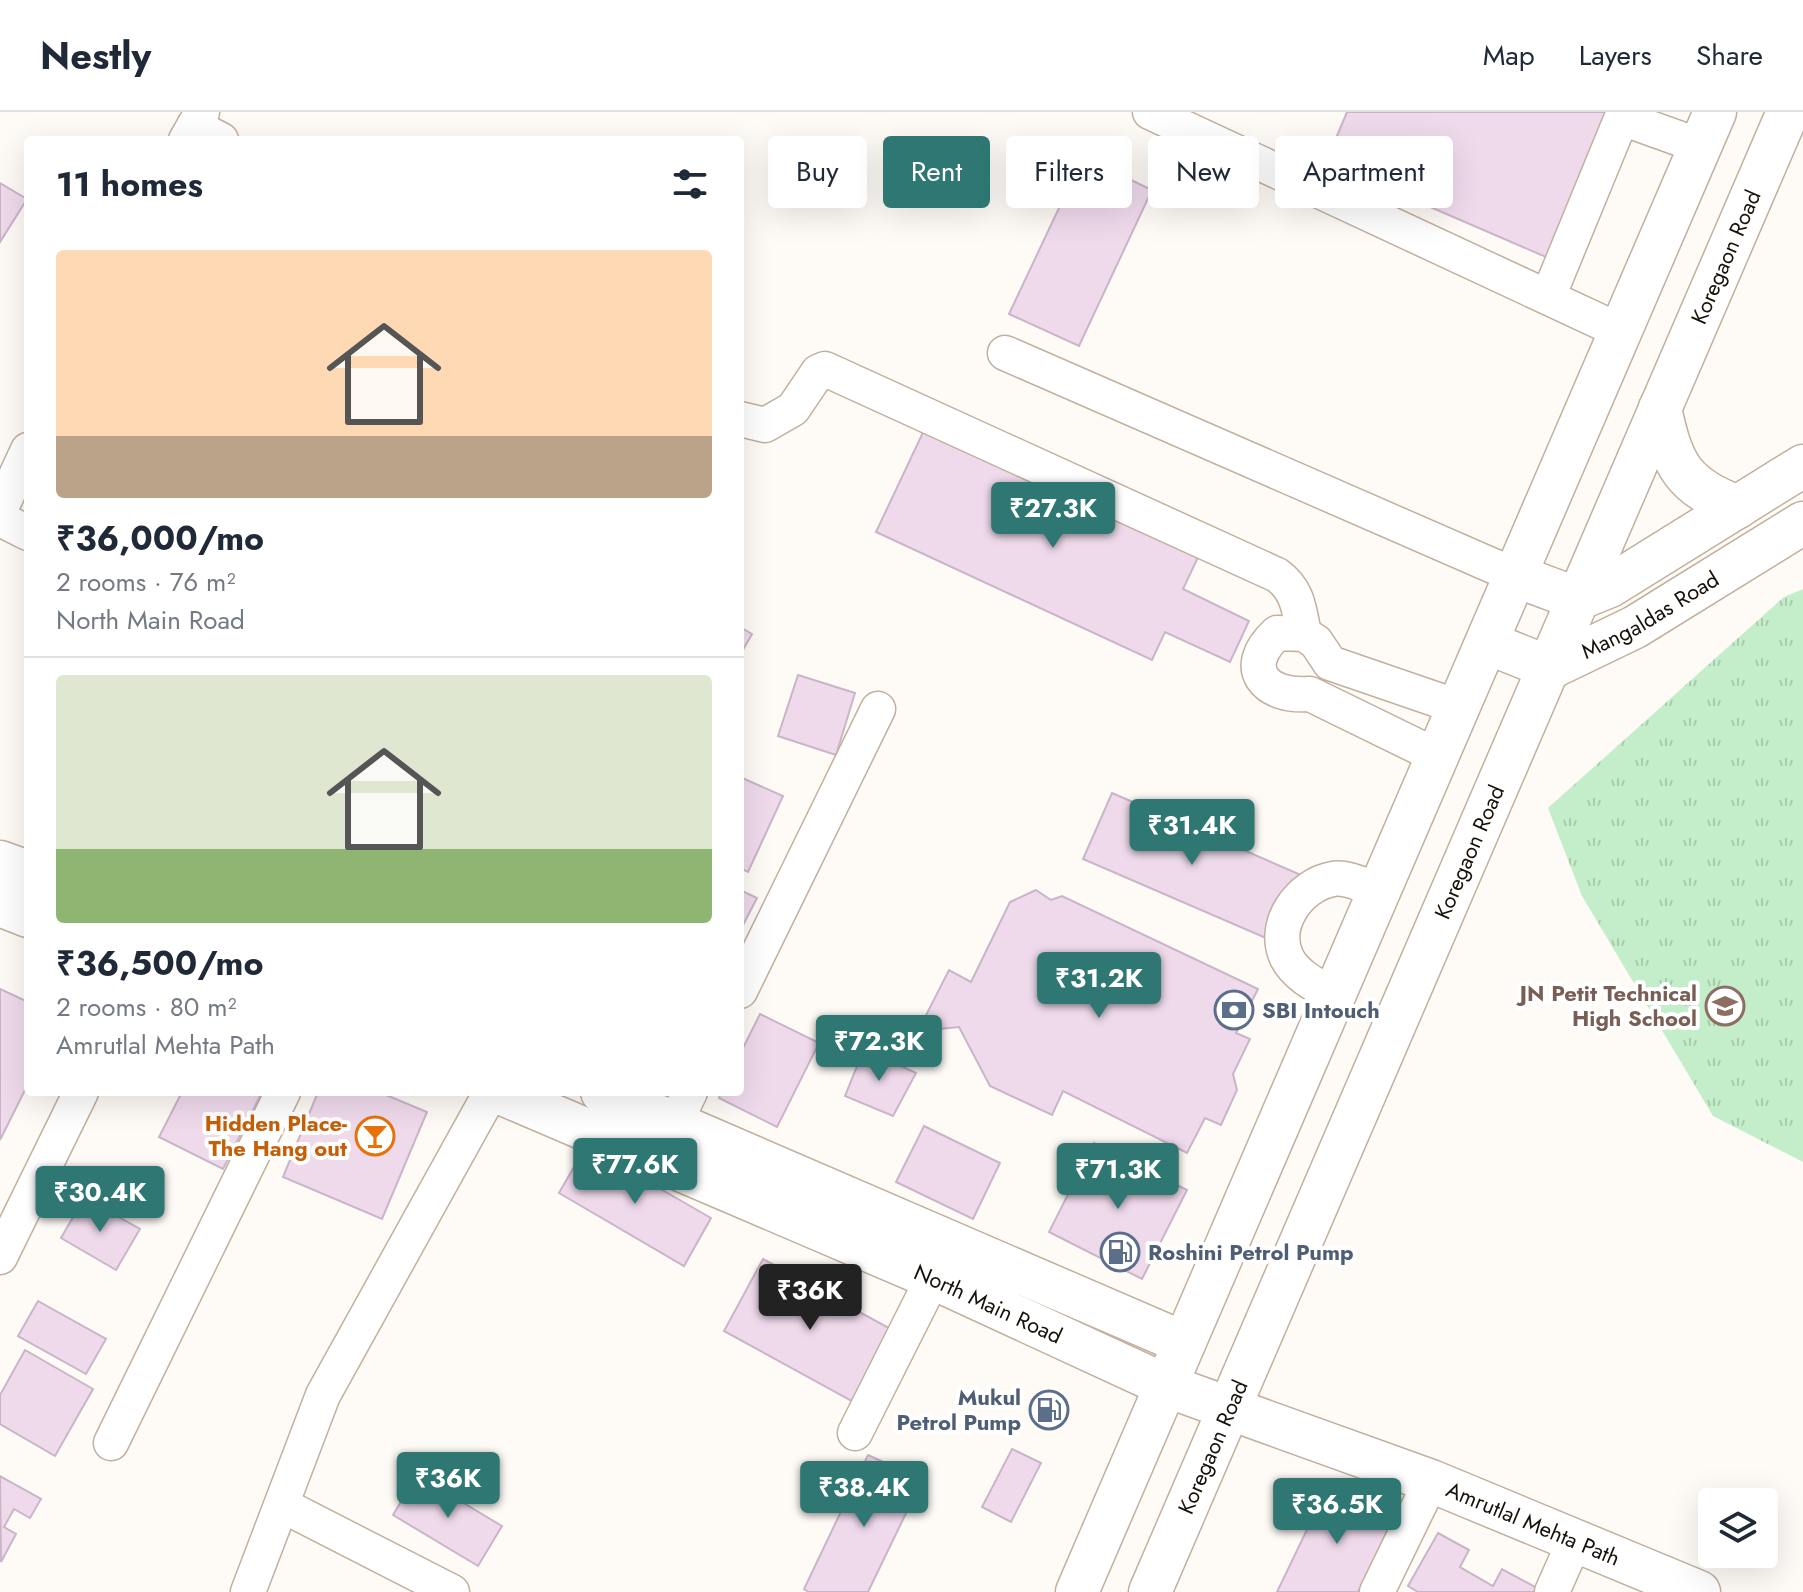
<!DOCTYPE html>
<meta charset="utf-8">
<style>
body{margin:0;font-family:Jost,sans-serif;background:#f6f6f7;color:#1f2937;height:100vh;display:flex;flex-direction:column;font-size:30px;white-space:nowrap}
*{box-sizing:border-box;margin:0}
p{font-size:26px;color:#747a83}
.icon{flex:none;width:44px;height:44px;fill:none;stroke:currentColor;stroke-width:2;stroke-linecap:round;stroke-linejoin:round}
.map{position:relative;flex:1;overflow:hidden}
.drawer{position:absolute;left:24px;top:24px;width:720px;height:960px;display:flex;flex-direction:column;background:#fff;border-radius:8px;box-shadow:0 8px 32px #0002}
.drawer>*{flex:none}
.hud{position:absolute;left:768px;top:24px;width:760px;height:72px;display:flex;gap:16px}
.tools{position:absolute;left:1698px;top:1376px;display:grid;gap:16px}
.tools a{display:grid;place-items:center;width:80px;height:80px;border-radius:8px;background:#fff;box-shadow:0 8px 32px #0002;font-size:40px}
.price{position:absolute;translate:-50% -68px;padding:0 18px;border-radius:8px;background:#2e7772;color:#fff;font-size:26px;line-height:52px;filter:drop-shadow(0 2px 4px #0008)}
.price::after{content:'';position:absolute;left:50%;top:48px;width:24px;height:18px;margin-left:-12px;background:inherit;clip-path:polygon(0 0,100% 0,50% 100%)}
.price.active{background:#222;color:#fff}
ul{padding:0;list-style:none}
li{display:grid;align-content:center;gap:16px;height:424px;padding:0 32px}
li+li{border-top:2px solid #e0e1e3}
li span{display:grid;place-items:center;height:248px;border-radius:8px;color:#555}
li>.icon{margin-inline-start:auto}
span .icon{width:144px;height:144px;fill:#fffc;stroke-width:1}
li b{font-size:34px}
h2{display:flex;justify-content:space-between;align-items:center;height:96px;padding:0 32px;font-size:34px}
.tag{padding:0 28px;border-radius:8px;background:#fff;box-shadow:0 8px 32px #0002;font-size:28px;line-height:72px}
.tag.active{background:#2e7772;color:#fff}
header{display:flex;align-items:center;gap:48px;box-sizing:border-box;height:112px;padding:0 40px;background:#fff;border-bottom:2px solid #e0e1e3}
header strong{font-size:38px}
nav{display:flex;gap:44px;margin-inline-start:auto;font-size:28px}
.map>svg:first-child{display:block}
.park{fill:url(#park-tufts)}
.building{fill:#efdaec;stroke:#c9b5c7;stroke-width:2}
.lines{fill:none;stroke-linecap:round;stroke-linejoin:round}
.minor-casing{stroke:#c2b09e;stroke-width:37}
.major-casing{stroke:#c2b09e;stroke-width:45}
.minor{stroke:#fff;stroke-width:34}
.major{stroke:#fff;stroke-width:42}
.labels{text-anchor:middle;stroke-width:8;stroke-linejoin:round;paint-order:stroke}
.street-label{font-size:22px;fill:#17110a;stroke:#fff}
.education-label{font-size:22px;font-weight:bold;fill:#785e54;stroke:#fff;text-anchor:end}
.service-label{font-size:22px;font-weight:bold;fill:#4e5e75;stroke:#fff;text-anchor:start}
.food-label{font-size:22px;font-weight:bold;fill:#c56008;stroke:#fff;text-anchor:end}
</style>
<header>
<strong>Nestly</strong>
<nav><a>Map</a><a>Layers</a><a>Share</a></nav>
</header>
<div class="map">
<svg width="1803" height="1480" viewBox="0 0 1803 1480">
<defs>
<pattern id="park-tufts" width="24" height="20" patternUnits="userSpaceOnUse" patternTransform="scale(2)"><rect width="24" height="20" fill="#c4eec9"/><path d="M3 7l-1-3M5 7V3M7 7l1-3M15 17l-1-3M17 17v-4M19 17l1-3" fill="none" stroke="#a8cbab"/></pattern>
</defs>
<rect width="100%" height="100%" fill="#fefbf7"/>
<polygon class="park" points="1803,477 1803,1050 1713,1004 1582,784 1548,696 1784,485"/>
<g class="building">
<polygon points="1347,0 1609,0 1546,145 1326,50"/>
<polygon points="1083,45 1152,78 1079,234 1009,202"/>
<polygon points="0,71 27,87 0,130"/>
<polygon points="926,314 1200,441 1183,477 1249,509 1230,550 1165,520 1152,548 876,420"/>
<polygon points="740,515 752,522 740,543"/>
<polygon points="798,563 855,581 836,643 778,624"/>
<polygon points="740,665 783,684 748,760 740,756"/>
<polygon points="1112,681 1301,763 1273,829 1083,747"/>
<polygon points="740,778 757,786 740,819"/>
<polygon points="1036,778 1051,788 1062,784 1258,877 1236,921 1250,927 1233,962 1237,978 1221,1013 1205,1006 1187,1041 1063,979 1052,1003 990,974 959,915 918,919 949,858 971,870 1010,790"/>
<polygon points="0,877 28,890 28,972 0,1028"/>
<polygon points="760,902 819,931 777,1015 719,986 721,980 740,980 740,942"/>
<polygon points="864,937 916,961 893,1004 845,984"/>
<polygon points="182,980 262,980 223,1057 159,1025"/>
<polygon points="318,980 379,980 427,1000 382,1107 283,1065"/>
<polygon points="924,1014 1000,1051 973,1107 896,1070"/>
<polygon points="1094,1031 1187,1078 1142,1167 1049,1120"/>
<polygon points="586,1034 711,1106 684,1154 559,1081"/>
<polygon points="84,1086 140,1117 116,1158 61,1126"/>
<polygon points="763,1147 896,1220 857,1292 724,1219"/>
<polygon points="38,1189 106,1227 86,1262 18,1224"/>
<polygon points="25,1238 93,1277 55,1344 0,1312 0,1283"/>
<polygon points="1012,1337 1041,1351 1011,1410 982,1395"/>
<polygon points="868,1343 922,1368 868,1480 809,1480 804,1477"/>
<polygon points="417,1363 502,1414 478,1454 393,1403"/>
<polygon points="0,1364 41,1387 30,1406 14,1397 4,1415 16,1422 1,1450"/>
<polygon points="1328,1374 1394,1405 1358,1480 1277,1480"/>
<polygon points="1438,1421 1469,1438 1460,1455 1493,1474 1502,1457 1537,1476 1534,1480 1418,1480 1408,1474"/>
</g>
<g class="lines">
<defs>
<g id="minor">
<polyline points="1150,0 1620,219"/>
<polyline points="1622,6 1700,34"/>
<polyline points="194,14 221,28"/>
<polyline points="186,28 202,0"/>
<polyline points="1548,185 1624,0"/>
<polyline points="1005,241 1516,464"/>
<path d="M740 307 765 313 793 297 818 260 825 257 1277 463C1298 478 1299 497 1304 522"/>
<polyline points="0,398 28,338"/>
<polyline points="0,407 28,421"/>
<path d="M1439 645 1310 582C1265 586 1239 556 1277 521L1304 522 1316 530 1330 551 1461 596"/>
<polyline points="740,879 878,597"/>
<path d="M1335 884C1319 875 1296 864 1287 846 1271 813 1299 773 1333 767 1346 764 1368 775 1381 779"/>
<polyline points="675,1011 690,980"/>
<polyline points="0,1145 81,980"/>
<polyline points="855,1321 933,1166"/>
<polyline points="111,1331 283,980"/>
<polyline points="282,1393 452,1480"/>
<polyline points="248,1480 323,1283 491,980"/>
<polyline points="1377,1480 1431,1369"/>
<polyline points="1552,1480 1575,1428"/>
</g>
<g id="major">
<path d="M1660 296C1672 353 1682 374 1738 395"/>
<polyline points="1516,464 1578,487 1610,474 1803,354"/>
<path id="s1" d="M1488 531 1550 556 1635 515 1803 411"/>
<polyline points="0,750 28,760"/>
<polyline points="0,793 28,804"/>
<path id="s2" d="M498 980 933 1166 1167 1274 1431 1369 1699 1480"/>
<polyline points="602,980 1184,1231"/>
<polyline points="1077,1480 1715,0"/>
<path id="s3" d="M1150 1480 1788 0"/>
</g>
</defs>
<use href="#minor" class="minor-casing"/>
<use href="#major" class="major-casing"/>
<use href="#minor" class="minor"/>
<use href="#major" class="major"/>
</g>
<defs>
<symbol id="school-ring" viewBox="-11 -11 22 22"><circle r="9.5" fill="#fff" stroke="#8d6e63" stroke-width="1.5"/><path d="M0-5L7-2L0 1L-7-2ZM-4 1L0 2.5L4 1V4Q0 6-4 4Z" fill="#8d6e63"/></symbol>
<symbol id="bank-ring" viewBox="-11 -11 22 22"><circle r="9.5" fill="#fff" stroke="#5c6f8a" stroke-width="1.5"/><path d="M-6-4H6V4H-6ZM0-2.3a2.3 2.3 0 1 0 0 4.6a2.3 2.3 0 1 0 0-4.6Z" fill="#5c6f8a"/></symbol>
<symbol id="bar-ring" viewBox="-11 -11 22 22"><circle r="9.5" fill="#fff" stroke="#e8710a" stroke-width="1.5"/><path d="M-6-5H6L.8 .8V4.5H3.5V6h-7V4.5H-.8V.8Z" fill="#e8710a"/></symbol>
<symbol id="fuel-ring" viewBox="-11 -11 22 22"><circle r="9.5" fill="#fff" stroke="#5c6f8a" stroke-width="1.5"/><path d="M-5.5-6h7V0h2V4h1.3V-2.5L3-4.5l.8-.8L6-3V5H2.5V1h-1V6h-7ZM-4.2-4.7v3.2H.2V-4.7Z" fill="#5c6f8a"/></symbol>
</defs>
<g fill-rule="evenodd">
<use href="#school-ring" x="1703" y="872" width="44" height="44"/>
<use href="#bank-ring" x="1212" y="876" width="44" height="44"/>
<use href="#bar-ring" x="353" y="1002" width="44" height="44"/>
<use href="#fuel-ring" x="1098" y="1118" width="44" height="44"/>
<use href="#fuel-ring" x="1027" y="1276" width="44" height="44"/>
</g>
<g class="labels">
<g class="street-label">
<text dy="8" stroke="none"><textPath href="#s3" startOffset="1454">Koregaon Road</textPath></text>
<text dy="8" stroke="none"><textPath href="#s1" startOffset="180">Mangaldas Road</textPath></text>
<text dy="8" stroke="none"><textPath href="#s3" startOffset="806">Koregaon Road</textPath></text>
<text dy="8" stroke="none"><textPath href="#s2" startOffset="534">North Main Road</textPath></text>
<text dy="8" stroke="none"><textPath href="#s3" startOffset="158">Koregaon Road</textPath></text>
<text dy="8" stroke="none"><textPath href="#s2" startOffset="1122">Amrutlal Mehta Path</textPath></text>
</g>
<g class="education-label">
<text x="1697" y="889">JN Petit Technical<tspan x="1697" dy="25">High School</tspan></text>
</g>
<g class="service-label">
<text x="1262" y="906">SBI Intouch</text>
<text x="1148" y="1148">Roshini Petrol Pump</text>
<text x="1021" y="1293" text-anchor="end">Mukul<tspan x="1021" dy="25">Petrol Pump</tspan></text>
</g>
<g class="food-label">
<text x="347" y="1019">Hidden Place-<tspan x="347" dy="25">The Hang out</tspan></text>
</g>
</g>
</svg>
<div class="tools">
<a><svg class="icon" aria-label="layers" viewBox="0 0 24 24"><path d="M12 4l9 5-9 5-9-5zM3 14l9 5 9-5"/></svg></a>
</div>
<b class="price" style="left:1053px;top:438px">₹27.3K</b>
<b class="price" style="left:1192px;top:755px">₹31.4K</b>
<b class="price" style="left:1099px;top:908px">₹31.2K</b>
<b class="price" style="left:879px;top:971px">₹72.3K</b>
<b class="price" style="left:635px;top:1094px">₹77.6K</b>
<b class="price" style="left:1118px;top:1099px">₹71.3K</b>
<b class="price" style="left:100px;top:1122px">₹30.4K</b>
<b class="price active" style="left:810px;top:1220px">₹36K</b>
<b class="price" style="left:448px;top:1408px">₹36K</b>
<b class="price" style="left:864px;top:1417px">₹38.4K</b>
<b class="price" style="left:1337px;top:1434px">₹36.5K</b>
<div class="hud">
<a class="tag">Buy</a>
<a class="tag active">Rent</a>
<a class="tag">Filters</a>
<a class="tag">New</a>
<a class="tag">Apartment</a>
</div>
<section class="drawer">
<h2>11 homes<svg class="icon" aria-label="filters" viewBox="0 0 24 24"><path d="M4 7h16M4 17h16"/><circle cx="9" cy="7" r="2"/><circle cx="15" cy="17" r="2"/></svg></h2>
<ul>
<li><span style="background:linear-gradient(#ffd9b3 75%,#b9a48a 0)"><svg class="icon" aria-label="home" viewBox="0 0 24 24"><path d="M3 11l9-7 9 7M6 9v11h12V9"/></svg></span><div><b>₹36,000/mo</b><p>2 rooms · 76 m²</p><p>North Main Road</p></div></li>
<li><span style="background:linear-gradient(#dfe7d0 70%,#8fb573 0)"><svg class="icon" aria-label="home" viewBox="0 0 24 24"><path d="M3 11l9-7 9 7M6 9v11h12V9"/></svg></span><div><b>₹36,500/mo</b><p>2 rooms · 80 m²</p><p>Amrutlal Mehta Path</p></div></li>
</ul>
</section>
</div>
